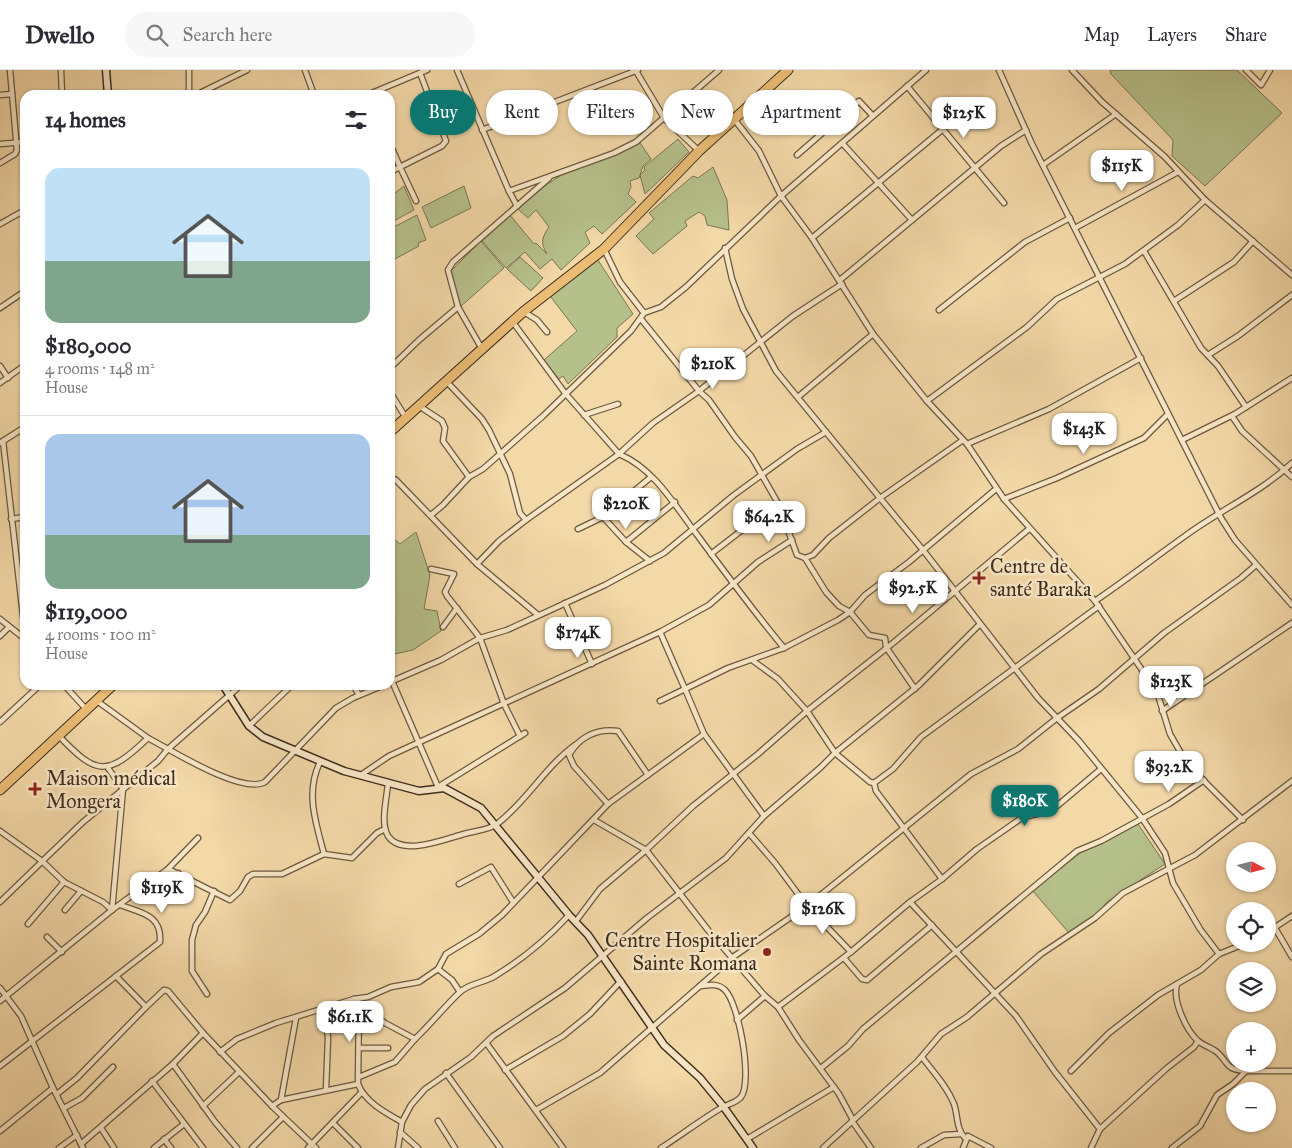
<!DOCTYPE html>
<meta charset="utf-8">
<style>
body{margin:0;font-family:"IM FELL Great Primer",serif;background:#f7f7f7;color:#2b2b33;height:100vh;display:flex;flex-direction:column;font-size:19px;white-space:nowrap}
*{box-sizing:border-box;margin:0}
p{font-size:16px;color:#7c7c81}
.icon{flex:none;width:28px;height:28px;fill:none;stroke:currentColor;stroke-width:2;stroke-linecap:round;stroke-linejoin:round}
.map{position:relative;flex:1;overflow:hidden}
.panel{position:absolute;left:20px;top:20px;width:375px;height:600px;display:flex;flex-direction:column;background:#fff;border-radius:15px;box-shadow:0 1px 4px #0004}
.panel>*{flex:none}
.banner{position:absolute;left:410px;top:20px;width:475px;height:45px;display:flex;gap:10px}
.needle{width:32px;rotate:97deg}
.fabs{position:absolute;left:1226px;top:772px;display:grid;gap:10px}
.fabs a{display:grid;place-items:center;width:50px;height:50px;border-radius:50%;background:#fff;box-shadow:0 1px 4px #0004;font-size:25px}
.price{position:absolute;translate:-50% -42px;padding:0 11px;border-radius:10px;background:#fff;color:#222;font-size:16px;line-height:32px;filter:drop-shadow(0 1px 2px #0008)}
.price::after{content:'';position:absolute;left:50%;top:30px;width:15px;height:11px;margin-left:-8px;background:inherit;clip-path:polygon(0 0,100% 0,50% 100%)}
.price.active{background:#0f766e;color:#fff}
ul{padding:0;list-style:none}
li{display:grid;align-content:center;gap:10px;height:265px;padding:0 25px}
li+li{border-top:1px solid #e1e1e2}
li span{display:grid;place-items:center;height:155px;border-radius:15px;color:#555}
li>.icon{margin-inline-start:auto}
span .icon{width:90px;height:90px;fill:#fffc;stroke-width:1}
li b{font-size:21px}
h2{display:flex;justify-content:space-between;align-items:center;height:60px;padding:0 25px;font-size:21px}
.pill{padding:0 18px;border-radius:22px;background:#fff;box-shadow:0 1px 4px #0004;font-size:18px;line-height:45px}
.pill.active{background:#0f766e;color:#fff}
header{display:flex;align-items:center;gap:30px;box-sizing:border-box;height:70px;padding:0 25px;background:#fff;border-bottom:1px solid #e1e1e2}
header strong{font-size:24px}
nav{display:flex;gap:28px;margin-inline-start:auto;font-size:18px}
.search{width:350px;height:45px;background:#f7f7f7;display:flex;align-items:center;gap:12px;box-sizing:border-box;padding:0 18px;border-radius:28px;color:#7c7c81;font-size:19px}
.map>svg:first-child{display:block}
.green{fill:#b6c08b;stroke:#7a7654}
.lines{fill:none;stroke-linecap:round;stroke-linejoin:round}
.street-casing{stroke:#6b5840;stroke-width:7}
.secondary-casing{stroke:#3e2d1e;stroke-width:9}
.highway-casing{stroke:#3e2d1e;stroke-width:11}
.street{stroke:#f7e6c6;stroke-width:4.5}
.secondary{stroke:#f7e6c6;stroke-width:6}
.highway{stroke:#eabc74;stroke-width:9}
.poi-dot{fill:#8f2418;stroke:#f7e6c6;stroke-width:2}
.labels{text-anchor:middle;stroke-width:5;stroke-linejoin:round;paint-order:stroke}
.poi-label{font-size:20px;fill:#3e2d1e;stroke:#f7e6c6;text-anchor:start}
</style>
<header>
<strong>Dwello</strong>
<div class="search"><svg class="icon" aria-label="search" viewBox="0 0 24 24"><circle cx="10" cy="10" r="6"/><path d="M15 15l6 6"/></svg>Search here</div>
<nav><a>Map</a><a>Layers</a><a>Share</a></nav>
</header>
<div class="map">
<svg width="1292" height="1078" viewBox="0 0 1292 1078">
<rect width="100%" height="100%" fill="#f3d8a8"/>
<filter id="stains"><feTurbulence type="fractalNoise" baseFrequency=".004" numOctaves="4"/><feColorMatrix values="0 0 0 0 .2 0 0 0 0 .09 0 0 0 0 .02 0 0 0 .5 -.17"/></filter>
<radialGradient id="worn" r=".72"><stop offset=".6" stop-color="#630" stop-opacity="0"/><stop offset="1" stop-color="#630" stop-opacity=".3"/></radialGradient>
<g class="green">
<polygon points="1110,0 1237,0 1282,43 1205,116 1172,86 1173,70 1111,4"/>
<polygon points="678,69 689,82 645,124 640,105 645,100 644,97"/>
<path d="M640 73 651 89 643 96 639 108 630 111 631 117 628 124 636 132 602 164 594 156 585 162 590 173 561 200 552 189 540 199 525 182 506 198 482 171 510 145 534 174 536 173 547 184C540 173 542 167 549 157L536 140 528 148 518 139C534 125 550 110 568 102 592 92 617 85 640 73Z"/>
<polygon points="713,97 727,130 729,160 707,155 705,146 699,142 685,151 687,156 653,184 636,166 654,149 649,143 693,106 698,108"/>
<polygon points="404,116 414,140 390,153 390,127"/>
<polygon points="464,116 471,138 431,158 422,137"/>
<polygon points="417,145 426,170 418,173 419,176 393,190 390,187 390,159"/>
<polygon points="481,171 504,198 460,237 451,201"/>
<polygon points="594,184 633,244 617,258 617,267 568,314 563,306 559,309 544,290 577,261 550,226"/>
<polygon points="520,187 543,208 531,221 507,199"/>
<polygon points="416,462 430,505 424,539 437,541 441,561 413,580 390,585 390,466 400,474"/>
<polygon points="1138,754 1165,794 1107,832 1096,845 1069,863 1032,820 1084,780 1105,772"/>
</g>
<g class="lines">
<defs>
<g id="street">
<polyline points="61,0 62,25"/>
<polyline points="189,0 189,25"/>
<polyline points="305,0 314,25"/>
<polyline points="457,0 509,121 614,83 636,72 719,0"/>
<polyline points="999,0 1032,74 1221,448 1235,470 1292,535"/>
<polyline points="1072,0 1102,32 1165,87 1205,130 1292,205"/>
<polyline points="1246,0 1261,15 1270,0"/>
<polyline points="636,1 664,48 699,81"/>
<polyline points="907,16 1004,133"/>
<polyline points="0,25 12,24"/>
<polyline points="196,25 247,0"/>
<polyline points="367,25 427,0"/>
<polyline points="734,49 759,81 781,126 812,168 873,264 927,331 967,374 1004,429 1095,531 1157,622 1170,664 1182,685 1198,705 1243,750"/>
<polyline points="482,60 638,0"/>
<polyline points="0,74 25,72"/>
<polyline points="390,74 400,97 390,102"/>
<polyline points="843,74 912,150"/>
<polyline points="797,85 859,31 873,46"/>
<polyline points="0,93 15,84 17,80 10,0"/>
<polyline points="1043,95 1116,44"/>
<polyline points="509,121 517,136"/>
<polyline points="416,131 400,97 442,76 446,71 420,3"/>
<polyline points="0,154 25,140"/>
<polyline points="1075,158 1178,102"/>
<polyline points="812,168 943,59"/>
<polyline points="604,179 620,212 644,243"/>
<polyline points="1144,181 1201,278 1218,296 1246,337"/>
<polyline points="840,210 1001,76 1026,60"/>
<polyline points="1174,231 1234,192 1253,171"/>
<polyline points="0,238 25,221"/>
<polyline points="939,240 1025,172 1070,148"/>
<polyline points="524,242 537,250 547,262"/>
<polyline points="641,249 699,321 709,330 735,367 751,386 779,435 797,485 805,488 813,485 829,468 880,428 776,301 743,239 732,209 725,178"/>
<polyline points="512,251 565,323 619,384 653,353 699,321 793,246 842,214"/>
<polyline points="482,279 458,237 448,200 453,192 549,108"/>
<polyline points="1208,285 1238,266 1292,225"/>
<polyline points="0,296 8,308"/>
<polyline points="390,298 419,270 458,237"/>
<path d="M447 312 482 349 489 360 510 404 520 443 526 450 619 384C655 399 675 436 698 466 726 504 754 542 784 578"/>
<polyline points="0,313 25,295"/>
<polyline points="390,322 406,348"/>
<polyline points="798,327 873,264"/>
<polyline points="927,331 1027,257 1057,229 1125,194 1178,155 1205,130"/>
<polyline points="419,336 442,351 445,358 443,371 469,407"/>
<polyline points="584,345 618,334"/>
<polyline points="1232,346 1242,361 1292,407"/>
<polyline points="963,370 880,428 923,480 1038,628 1079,671 1142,748 1165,783 1173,813 1200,859 1219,884"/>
<polyline points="1182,370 1235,344 1292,308"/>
<polyline points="3,371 25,563"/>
<polyline points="0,373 25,357"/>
<polyline points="967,374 1049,339 1141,288"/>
<polyline points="390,407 396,410 477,494 538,545"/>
<polyline points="1004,429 1057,408 1144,368 1168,344"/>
<polyline points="431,445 443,435 469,407 483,399 543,346 631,261 644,243 661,237 686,217 781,126 926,0"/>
<polyline points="603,447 626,472"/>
<polyline points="11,449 25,447"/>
<polyline points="578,459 603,447 651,407"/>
<polyline points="1029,459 893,573 807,641 835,683 870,712 874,713 893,699 921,667 1099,536"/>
<polyline points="711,484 777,433"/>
<polyline points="805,488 826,522 839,536 850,542 869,565 885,568 886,577 915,619"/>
<polyline points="650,491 626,472 675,432"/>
<polyline points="477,494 499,471 526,450"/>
<polyline points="431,499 454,504 445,522 447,526 480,568 504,634 520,666"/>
<path d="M1095 531C1126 510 1154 488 1185 466 1220 440 1260 423 1292 393"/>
<polyline points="565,533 592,594"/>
<polyline points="0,549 25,569"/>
<polyline points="443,557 457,538"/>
<polyline points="0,566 9,557"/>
<polyline points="392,611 438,717 525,663"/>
<polyline points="390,612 441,590 480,568 507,560 605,515 664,483 734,425 797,379 826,362"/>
<polyline points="64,615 86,639"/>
<polyline points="353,615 359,625"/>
<polyline points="97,631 148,668"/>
<polyline points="660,631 685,619 660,562"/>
<polyline points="1162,641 1292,553"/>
<polyline points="0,652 40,615"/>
<polyline points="249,656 292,615"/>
<path d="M58 665C97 706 107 707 148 668 171 680 242 725 265 712L336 638 353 628 384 615"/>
<path d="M320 692C305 723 316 753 324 784"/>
<polyline points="108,698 123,719 112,840"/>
<polyline points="361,705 389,686 660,562 709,535 758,492 792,470"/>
<path d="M388 713C387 728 380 753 388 766 402 787 445 769 464 764 474 761 489 760 497 754 527 731 544 698 575 675"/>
<polyline points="874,713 876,721 942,809 910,832 1016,946 1055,1002 1100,1059"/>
<path d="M608 734 574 696 569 685C579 667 597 658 618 661L648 705"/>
<polyline points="764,746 704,664 685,619 728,598 784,578 838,550 850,542 865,525 909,492 996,419"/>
<polyline points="594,750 646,780 708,860 765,926 778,937 799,970 839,1024 853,1050"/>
<polyline points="0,761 42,791 64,812 103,832 112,840"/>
<polyline points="749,763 775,793 807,836 851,882"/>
<polyline points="168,799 198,768"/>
<polyline points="942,809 977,779 1023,747 1042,743 1057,736 1101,699"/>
<polyline points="459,814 491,797 513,832"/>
<polyline points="178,827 178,803"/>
<polyline points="0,832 83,752 158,691 168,679 241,615"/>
<polyline points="65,840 81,821"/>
<polyline points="576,851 600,819 646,780 693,736 758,684 807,641 778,609 752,590"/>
<polyline points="28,854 64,812"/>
<polyline points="1275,858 1292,887"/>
<polyline points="1268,862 1292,846"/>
<polyline points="47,867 62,882"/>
<polyline points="844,888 862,909 867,910 932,855"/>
<polyline points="438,899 452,910 460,922"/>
<polyline points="116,906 146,937 164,920 168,921 203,963 272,1036 316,1078"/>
<path d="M1177 914C1172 930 1186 960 1198 971 1204 976 1213 978 1218 983 1230 995 1225 999 1246 1001"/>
<polyline points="0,918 21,946 53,1018 83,1078"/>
<polyline points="207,924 192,901 192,870 196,855 205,842 214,821"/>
<path d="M354 929 385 953 415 969C431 954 444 937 460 922 470 913 484 913 495 906 523 889 547 869 569 845"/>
<polyline points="0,931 112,840 168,799 230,830 240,821 248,807 253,804 282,804 324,784 352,788 377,763 385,759"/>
<path d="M359 932 358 1014C365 1032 386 1043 402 1052"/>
<polyline points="778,937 851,882 910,832"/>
<polyline points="324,939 328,967 326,1019"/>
<polyline points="737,950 765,926"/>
<polyline points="487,974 563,1078"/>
<polyline points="359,978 388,978"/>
<polyline points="220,982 237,969 276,953 354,929 368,927 391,917 419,912 438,899 446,884 479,864 502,845 608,734 704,664"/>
<path d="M922 987C933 1002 947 1016 954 1034 958 1045 956 1059 965 1068"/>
<polyline points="173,994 215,1052 237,1078"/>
<path d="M0 996 160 872C162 845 142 843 120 835"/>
<polyline points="821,998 848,976 863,959 1077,781 1101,771 1169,734 1204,710"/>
<polyline points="505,1000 563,966 590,944 621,911"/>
<polyline points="1071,1001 1109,963 1158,925 1201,900 1219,884 1244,874"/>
<polyline points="446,1003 500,1078"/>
<polyline points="359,1007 395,992 415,969"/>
<polyline points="152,1011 203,1078"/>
<polyline points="57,1024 77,1008 146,937"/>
<polyline points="281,1030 296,948"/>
<polyline points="203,1036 239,1002"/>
<polyline points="272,1036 281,1030 358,1014"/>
<polyline points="64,1038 82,1028 113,997"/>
<polyline points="536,1040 600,1003 733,887 807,836 971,704 1018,679 1057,648 1099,619 1164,563 1241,508 1256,495"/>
<polyline points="438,1051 455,1078"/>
<polyline points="852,1051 871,1078"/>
<polyline points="333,1053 358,1078"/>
<polyline points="101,1058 114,1078"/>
<polyline points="0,1061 53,1018"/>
<polyline points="400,1062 418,1078"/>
<polyline points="164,1069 171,1078"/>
<polyline points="747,1069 834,1017"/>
<polyline points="81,1074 173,994 203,963"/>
<polyline points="59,1078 77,1065"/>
<polyline points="154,1078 184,1054"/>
<polyline points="252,1078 283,1047"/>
<polyline points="308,1078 361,1023"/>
<polyline points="398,1078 402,1052 411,1035 425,1019 471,987 493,966 565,918 647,848 726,788 764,746 820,698 835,683 919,615 980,554"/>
<path d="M661 1078C681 1065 701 1050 721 1038 728 1034 736 1033 741 1027 753 1011 739 934 725 920 718 913 709 915 700 916"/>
<polyline points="823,1078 917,992 941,964 967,947 1041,884 1095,848 1123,823 1195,785 1292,711"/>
<polyline points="921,1078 944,1065 961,1064"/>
<polyline points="963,1078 968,1066 991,1078"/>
<polyline points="1091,1078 1100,1059 1167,998 1194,977 1198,971"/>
<polyline points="1172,1078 1200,1056 1217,1025 1233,1014 1246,1001 1292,1001"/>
</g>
<g id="secondary">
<polyline points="106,0 108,25"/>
<polyline points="223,615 249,656 263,667 344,701 419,721 444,718 481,738 569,845 588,865 664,975 700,1008 723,1036 753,1078"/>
</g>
<g id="highway">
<polyline points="390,362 523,242 604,179 699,81 788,0"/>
<polyline points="0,720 113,615"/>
</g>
</defs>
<use href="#street" class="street-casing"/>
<use href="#secondary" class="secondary-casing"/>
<use href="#highway" class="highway-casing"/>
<use href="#street" class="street"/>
<use href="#secondary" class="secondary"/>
<use href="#highway" class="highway"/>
</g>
<g class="poi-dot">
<path d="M976.5 500.5h5v5h5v5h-5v5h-5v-5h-5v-5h5z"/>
<path d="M32.5 711.5h5v5h5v5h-5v5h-5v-5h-5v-5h5z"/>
<circle cx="767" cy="882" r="5"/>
</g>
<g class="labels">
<g class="poi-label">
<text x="990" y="503">Centre de<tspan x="990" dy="23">santé Baraka</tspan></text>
<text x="46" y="715">Maison médical<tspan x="46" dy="23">Mongera</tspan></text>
<text x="757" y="877" text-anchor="end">Centre Hospitalier<tspan x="757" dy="23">Sainte Romana</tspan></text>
</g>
</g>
<rect width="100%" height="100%" filter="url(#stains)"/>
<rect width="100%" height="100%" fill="url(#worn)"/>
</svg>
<div class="fabs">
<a><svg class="needle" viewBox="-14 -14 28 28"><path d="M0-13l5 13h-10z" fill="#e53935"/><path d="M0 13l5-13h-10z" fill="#7c7c81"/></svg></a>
<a><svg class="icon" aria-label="locate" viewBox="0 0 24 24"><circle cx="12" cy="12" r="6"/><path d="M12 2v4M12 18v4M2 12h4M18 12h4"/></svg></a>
<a><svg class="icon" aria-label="layers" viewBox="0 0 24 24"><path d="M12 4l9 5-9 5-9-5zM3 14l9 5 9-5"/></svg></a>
<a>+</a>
<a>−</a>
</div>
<b class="price" style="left:964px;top:69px">$125K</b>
<b class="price" style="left:1122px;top:122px">$115K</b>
<b class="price" style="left:713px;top:320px">$210K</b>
<b class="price" style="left:1084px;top:385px">$143K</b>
<b class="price" style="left:626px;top:460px">$220K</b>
<b class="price" style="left:769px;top:473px">$64.2K</b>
<b class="price" style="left:913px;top:544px">$92.5K</b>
<b class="price" style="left:578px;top:589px">$174K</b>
<b class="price" style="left:1171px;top:638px">$123K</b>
<b class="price" style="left:1169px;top:723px">$93.2K</b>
<b class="price active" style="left:1025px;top:757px">$180K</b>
<b class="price" style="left:162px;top:844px">$119K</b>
<b class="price" style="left:823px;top:865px">$126K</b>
<b class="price" style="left:350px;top:973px">$61.1K</b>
<div class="banner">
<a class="pill active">Buy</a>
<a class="pill">Rent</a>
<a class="pill">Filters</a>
<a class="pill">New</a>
<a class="pill">Apartment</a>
</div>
<section class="panel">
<h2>14 homes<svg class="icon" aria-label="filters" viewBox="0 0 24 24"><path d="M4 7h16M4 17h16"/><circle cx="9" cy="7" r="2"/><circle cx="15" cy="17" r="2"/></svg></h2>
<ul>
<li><span style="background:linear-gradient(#bfe0f5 60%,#7fa58c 0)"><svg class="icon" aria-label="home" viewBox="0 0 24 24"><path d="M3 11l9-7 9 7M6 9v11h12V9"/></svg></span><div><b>$180,000</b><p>4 rooms · 148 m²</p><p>House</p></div></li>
<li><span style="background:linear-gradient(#a9c7e8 65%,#7fa58c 0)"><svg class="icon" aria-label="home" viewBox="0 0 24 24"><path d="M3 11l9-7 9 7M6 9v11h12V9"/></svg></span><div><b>$119,000</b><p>4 rooms · 100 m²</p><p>House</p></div></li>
</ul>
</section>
</div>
